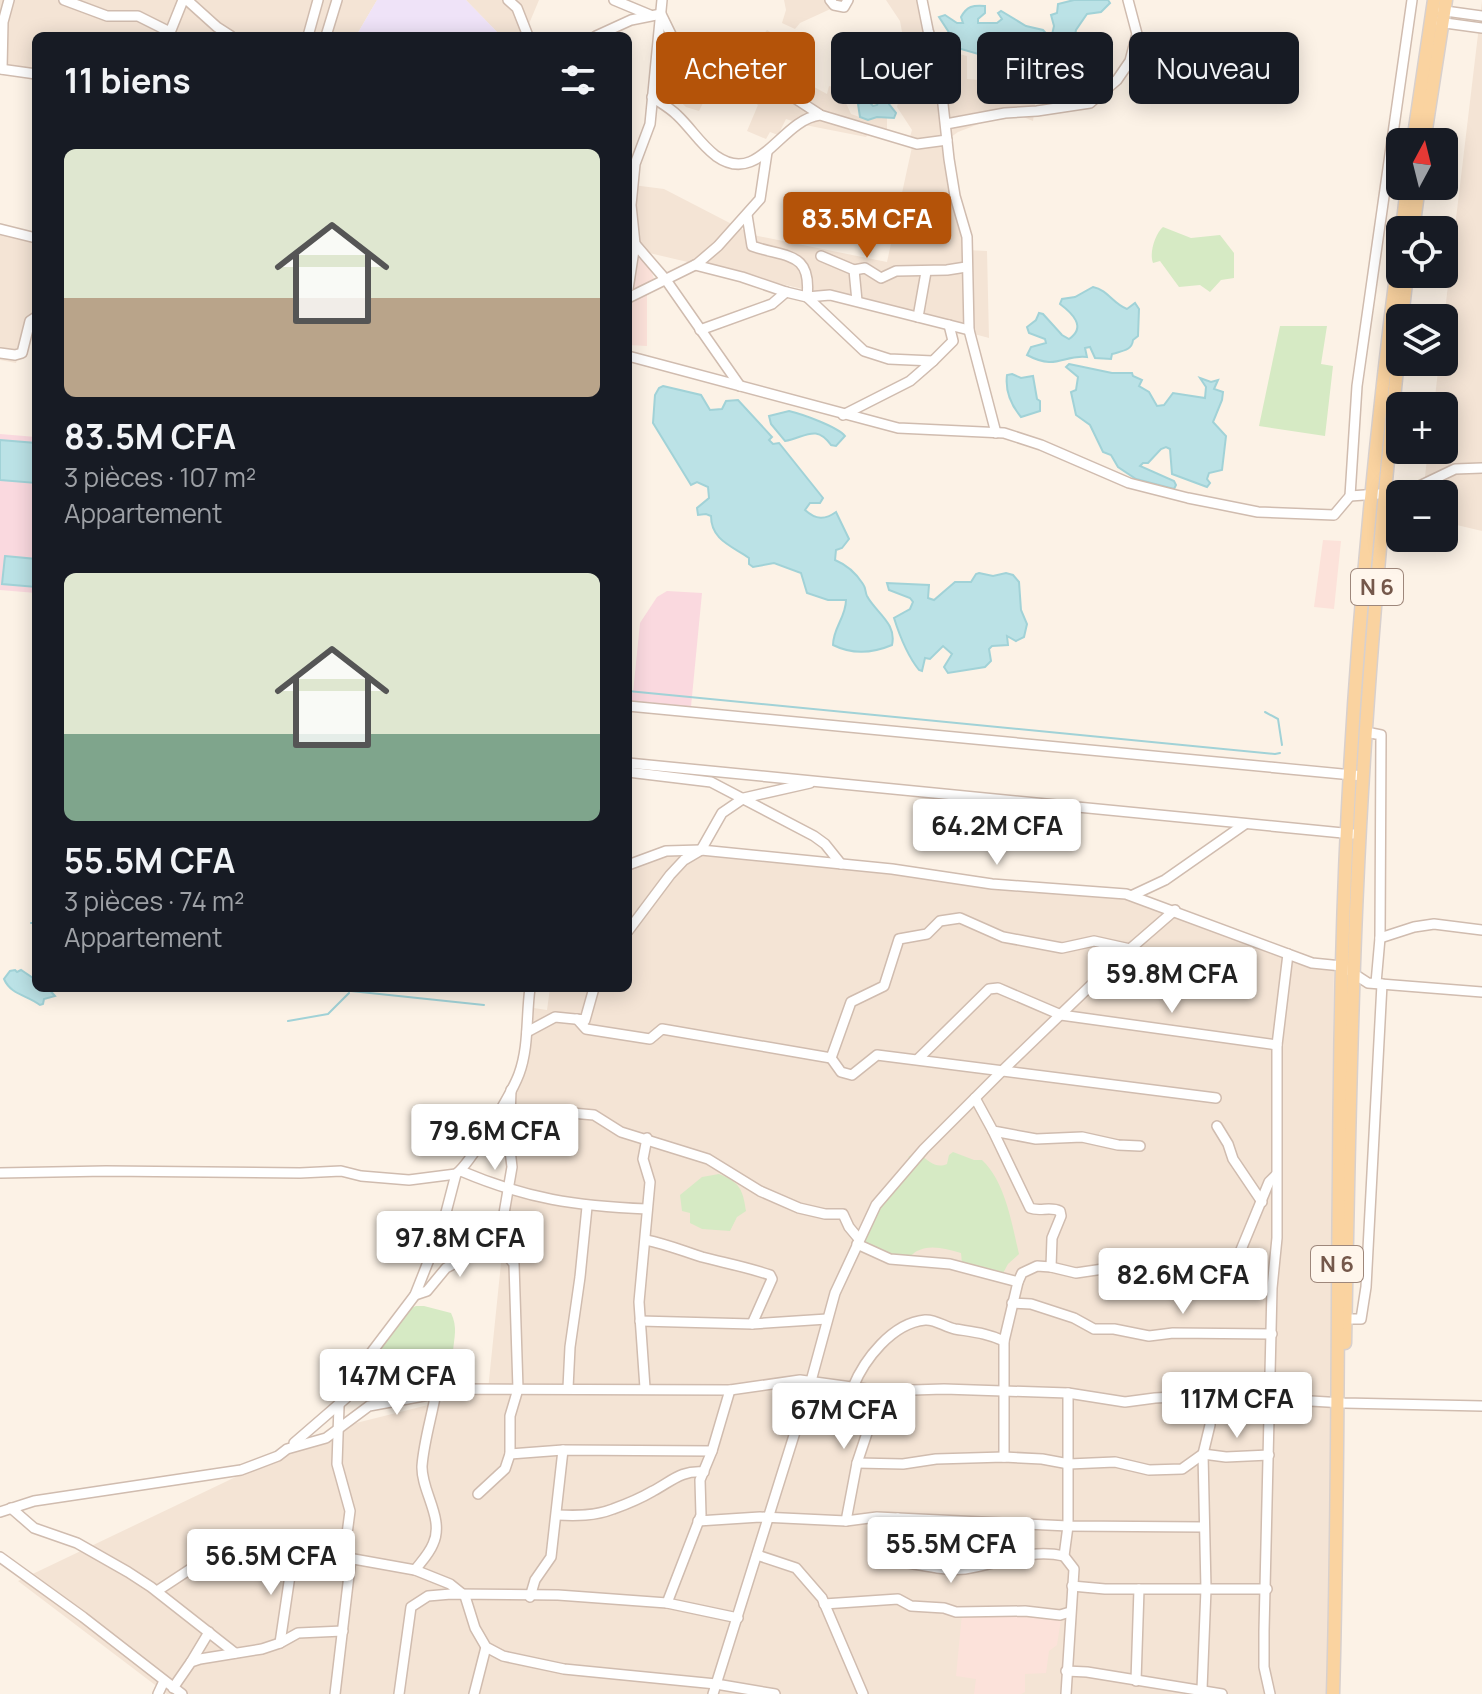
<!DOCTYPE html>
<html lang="fr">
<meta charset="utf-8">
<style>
body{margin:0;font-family:Manrope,sans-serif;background:#20242c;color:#f1f3f6;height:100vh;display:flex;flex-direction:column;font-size:30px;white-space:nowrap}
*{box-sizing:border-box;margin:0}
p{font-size:26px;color:#9ea1a6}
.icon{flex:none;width:44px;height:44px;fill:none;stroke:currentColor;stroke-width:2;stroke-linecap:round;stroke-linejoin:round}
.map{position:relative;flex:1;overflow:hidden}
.side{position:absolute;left:32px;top:32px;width:600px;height:960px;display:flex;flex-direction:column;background:#171b24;border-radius:12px;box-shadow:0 4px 20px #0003}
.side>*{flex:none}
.banner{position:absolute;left:656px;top:32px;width:706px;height:72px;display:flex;gap:16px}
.needle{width:52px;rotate:7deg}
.controls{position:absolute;left:1386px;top:128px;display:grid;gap:16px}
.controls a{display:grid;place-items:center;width:72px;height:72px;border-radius:12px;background:#171b24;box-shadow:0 4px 20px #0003;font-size:40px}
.price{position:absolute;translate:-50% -68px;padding:0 18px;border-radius:8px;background:#fff;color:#222;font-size:26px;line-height:52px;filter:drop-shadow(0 2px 4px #0008)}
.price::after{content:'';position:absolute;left:50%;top:48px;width:24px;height:18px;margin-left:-12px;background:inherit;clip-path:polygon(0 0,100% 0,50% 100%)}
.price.active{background:#b45309;color:#fff}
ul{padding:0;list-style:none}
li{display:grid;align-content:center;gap:16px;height:424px;padding:0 32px}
li span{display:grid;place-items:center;height:248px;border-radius:12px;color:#555}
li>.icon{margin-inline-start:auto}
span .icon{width:144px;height:144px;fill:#fffc;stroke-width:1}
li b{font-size:34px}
h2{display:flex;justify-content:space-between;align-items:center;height:96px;padding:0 32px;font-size:34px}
.pill{padding:0 28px;border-radius:12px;background:#171b24;box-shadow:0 4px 20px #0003;font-size:28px;line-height:72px}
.pill.active{background:#b45309;color:#fff}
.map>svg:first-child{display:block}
.residential{fill:#f4e4d5}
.commercial{fill:#fce2da}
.education{fill:#efe3f8}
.medical{fill:#fad9df}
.green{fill:#d6eac4}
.water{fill:#bbe2e6;stroke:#a1d2d7;stroke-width:2}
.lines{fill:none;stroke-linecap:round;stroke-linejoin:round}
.stream{stroke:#a1d2d7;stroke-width:2}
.minor-casing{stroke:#d0bcaf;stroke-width:12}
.major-casing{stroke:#d8d0cd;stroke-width:15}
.minor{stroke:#fff;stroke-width:9}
.major{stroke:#fad3a0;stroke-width:12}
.labels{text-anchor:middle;stroke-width:7;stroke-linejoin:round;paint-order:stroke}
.shield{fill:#fff6ec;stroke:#9e877b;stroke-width:2}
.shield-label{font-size:22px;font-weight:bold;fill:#75584b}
</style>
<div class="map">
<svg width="1482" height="1694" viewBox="0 0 1482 1694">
<rect width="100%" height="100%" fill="#fcf2e6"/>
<g class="residential">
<polygon points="0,0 377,0 356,36 36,36 36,72 0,67"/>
<polygon points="466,0 539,0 526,31 527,36 501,36"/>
<polygon points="784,0 850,0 800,23 795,29 782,23 786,10"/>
<polygon points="886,0 922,0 933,47 967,56 967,79 1014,83 1036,98 1033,121 1016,114 1005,114 958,132 947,140 967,250 987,251 989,338 837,297 628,248 628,188 633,185 664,189 753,235 887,262 912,147 910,137 912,130 897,107 899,98 889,90 887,82 889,76 908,58 909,52 904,43 900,21"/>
<polygon points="1482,1 1482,531 1444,522 1444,494 1423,494 1428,450 1444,450 1444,406 1434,406 1439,362 1444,362 1444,319"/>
<polygon points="767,30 813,59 803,81 827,94 829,86 839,88 851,114 868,120 877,117 887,118 887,129 870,131 866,137 805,125 786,119 778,135 770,132 766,139 747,131 758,105 737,90 729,87 702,94 706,97 699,111 686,107 670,92 664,58 709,44 729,49 742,38 754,45"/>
<polygon points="0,230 36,242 36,301 16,363 0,360"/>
<polygon points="678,850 1121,894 1334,969 1331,1204 1334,1397 1328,1694 167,1694 18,1581 340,1427 488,1390 508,1195 512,1097 521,1079 527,1007 547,1010 550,988 628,988 628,862"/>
</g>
<g class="commercial">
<polygon points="647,258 656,285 647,290 647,346 628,345 628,283 632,260"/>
<polygon points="1323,540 1341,541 1334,609 1314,607"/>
<polygon points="962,1614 1061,1619 1057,1645 1049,1651 1046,1673 1025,1674 1025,1692 1021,1694 974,1694 976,1679 956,1676"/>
</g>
<polygon class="education" points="377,0 466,0 501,36 356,36"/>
<g class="medical">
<polygon points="0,434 36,437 36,593 0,590"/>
<polygon points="667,591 702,593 690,717 628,711 628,693 633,693 640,623 657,597"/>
</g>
<g class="green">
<path d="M1163 227 1191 238 1220 235 1234 253V278L1221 280 1210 292 1200 285 1179 287 1160 261 1153 263C1149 253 1155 234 1163 227Z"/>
<polygon points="1280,326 1327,326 1321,364 1333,366 1325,436 1259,426"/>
<path d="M953 1152 974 1160H982C1005 1181 1012 1224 1019 1254L1008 1264 1001 1277 962 1264 961 1253C946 1249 931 1244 917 1251 912 1254 911 1257 905 1257 892 1260 874 1249 862 1244L866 1225 904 1173 909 1156 920 1154C928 1161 936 1169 947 1164L949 1155Z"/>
<path d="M719 1174C740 1182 743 1190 746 1211L737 1217 730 1231 702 1229 690 1223V1213L682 1211 680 1195 702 1177Z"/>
<path d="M416 1306H424L451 1313C458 1328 454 1337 453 1352 452 1360 455 1371 456 1379 409 1391 412 1382 376 1354L406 1310Z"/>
</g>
<g class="water">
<path d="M1074 0H1108L1110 3 1101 12 1087 14 1076 30 1074 40 1078 46 1096 47 1098 39 1103 35 1108 36 1112 44 1097 52 1089 78 1095 86C1089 99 1076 103 1063 104 1052 97 1040 97 1029 89L1030 80 1035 73 1032 66 1016 69 1004 77 998 73 996 59 954 47 950 34 939 17 945 15 957 23H963L961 17C967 6 973 5 985 6V13L978 19V23H997L1002 19 998 13 1001 11 1026 26 1043 30 1051 39 1054 26 1051 15 1057 13 1058 4Z"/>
<path d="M867 60 871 64 879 65 881 69 878 82H887L889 104 896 113 894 118 877 117 868 120 860 117 858 104 867 100 873 106 877 105 880 99 871 86 859 89C854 77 854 72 861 61Z"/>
<path d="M1093 287C1108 290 1113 304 1127 309L1135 303 1139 309 1138 336 1133 340C1132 351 1121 351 1112 354L1111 359 1095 358 1090 347 1085 348 1087 357C1063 354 1057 371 1027 355L1031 347 1046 343 1045 339 1029 333 1027 327 1036 320 1039 313 1043 314 1062 335 1069 339C1087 327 1072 313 1060 304L1062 299 1075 297Z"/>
<polygon points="1069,364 1112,373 1132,373 1133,376 1142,380 1139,386 1149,392 1157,406 1164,405 1173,393 1205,398 1206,387 1200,378 1211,382 1218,380 1214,389 1223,392 1222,400 1213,422 1226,436 1222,470 1209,473 1207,479 1210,483 1207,487 1172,474 1170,449 1166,447 1161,449 1148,463 1143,463 1140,466 1174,481 1176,485 1174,489 1136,479 1118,467 1111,455 1103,452 1090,425 1076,415 1071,392 1076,390 1078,377 1066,367"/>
<path d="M1012 374 1021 378 1033 376 1037 399 1040 401V411L1021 417C1011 405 1005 391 1007 375Z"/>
<path d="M663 386 701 395 710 410 722 409 726 401 738 400 772 437 769 440 773 444 779 443 823 498 820 503H810L805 510C816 520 825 520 836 512L849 539 842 548 836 550 835 560C847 565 856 573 863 584 866 588 865 592 867 596 876 613 897 623 892 645 873 653 853 655 833 645 833 628 846 617 846 600H828L807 593 801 573 774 563 753 567 749 564V558C732 546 711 540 711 516L706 514 698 515 697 508 709 498 708 487 697 482 691 485 653 423 655 395 659 388Z"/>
<path d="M789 411C802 414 838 427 845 436L836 446 831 445C816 424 806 437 785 441L771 424 769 416Z"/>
<polygon points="0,440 36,443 36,483 0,480"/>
<polygon points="5,556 36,559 36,587 2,584"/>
<path d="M979 573 993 576 1006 573 1013 575 1019 582 1021 610 1027 624 1024 637 1016 641 1007 636 1008 645 992 646 989 649 991 661 985 667 948 673 944 667 952 654 943 646 930 659 925 658 922 671 919 670C907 655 900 637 894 618L910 609 913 602 910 598 889 590 887 583 929 585 928 598 934 600 955 582H971L976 574Z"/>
<path d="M15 970 17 972 21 970 36 980V988H48L55 996 44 999 43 1004 40 1005C27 995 11 995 4 979L10 971Z"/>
</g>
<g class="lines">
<g class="stream">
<polyline points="628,691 1275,754 1280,753"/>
<polyline points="1265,712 1278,719 1282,745"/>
<polyline points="31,923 36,923"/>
<polyline points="343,988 351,991 484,1005"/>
<polyline points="288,1021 328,1014 349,993"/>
</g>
<defs>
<g id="minor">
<polyline points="64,0 107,16 138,16 168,31 171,30 183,0"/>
<polyline points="187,0 217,27 231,36"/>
<polyline points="508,0 517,8 528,36"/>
<polyline points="614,0 650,15"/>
<polyline points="830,0 834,5 844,7 848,0"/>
<polyline points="922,0 928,30 939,68 949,159 955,196 967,237 969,330 996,433"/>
<polyline points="1438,10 1482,16"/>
<polyline points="1438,22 1482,28"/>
<polyline points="308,36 318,0"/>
<polyline points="326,36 337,0"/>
<polyline points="596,36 631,20 661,14 680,53 689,53 709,44 725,46 767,80 819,114"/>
<polyline points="0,69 36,74"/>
<polyline points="2,69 3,22 9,0"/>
<path d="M652 97C661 103 670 108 677 115 691 128 700 144 716 156 760 187 780 120 820 115L917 144 947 140"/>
<polyline points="946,124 1005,113 1037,111 1090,103 1117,80 1130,61 1137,34 1128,0"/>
<path d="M747 215 752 246C786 258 812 251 807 297L864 351 889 359 933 361 953 341 949 325"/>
<polyline points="0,229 36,238"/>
<polyline points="635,244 666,280 740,386"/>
<polyline points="821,256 854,270 857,301"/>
<polyline points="695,265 742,277 786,292 807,297 830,295 969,330"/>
<polyline points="854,270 865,268 881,278 896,271 947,270 966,267"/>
<polyline points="628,289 635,244 631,205 635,164 650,124 662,0"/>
<polyline points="628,298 697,264 718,246 760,199 767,152"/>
<polyline points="918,317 926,272"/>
<polyline points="700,330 772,304 786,292"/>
<polyline points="0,353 15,355 22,353 30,321 36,317"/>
<polyline points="628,356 898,428 1004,433 1041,445 1129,483 1188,498 1258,512 1334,515 1350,496 1357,386 1412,0"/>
<polyline points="843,415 910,381 933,361"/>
<polyline points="1350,496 1407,492 1455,469 1482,468"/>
<polyline points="628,706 1363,776"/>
<polyline points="1366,732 1381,735 1380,938 1376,983"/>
<polyline points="628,763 1353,834"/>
<polyline points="628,772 711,782 814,836 825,844 841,864"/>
<polyline points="628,865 666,851 701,850 892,869 992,884 1126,894 1312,963 1342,966 1368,983 1482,992"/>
<polyline points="1133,895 1165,880 1245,824"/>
<polyline points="628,931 670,875 684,860 701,850 722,813 744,798 810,783"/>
<polyline points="1380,938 1414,927 1434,924 1482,930"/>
<polyline points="577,1019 586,1029 650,1039 662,1029 831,1058 851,1002 884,986 899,939 927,934 940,921 960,918 1003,937 1062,948 1094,941 1130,949"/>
<polyline points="527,1032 555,1017 585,1020 594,988"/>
<polyline points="831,1058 841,1072 852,1075 877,1055 1216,1098"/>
<polyline points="918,1059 989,989 998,988 1061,1015 1277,1045"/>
<polyline points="975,1098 993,1131 1036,1139 1082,1137 1118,1145 1140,1146"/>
<polyline points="1217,1126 1228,1144 1233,1159 1262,1202"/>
<polyline points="510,1131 560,1112 594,1115 621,1132 708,1159 760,1191 799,1208 825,1214 843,1214 849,1227 859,1239"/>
<path d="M993 1131 1030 1208C1040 1212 1050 1206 1060 1211L1061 1216 1052 1238 1051 1267 1037 1266 1022 1273 1018 1282 1004 1341V1457"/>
<path d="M461 1171C527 1199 576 1206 647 1209"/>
<path d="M0 1173 106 1171 300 1173 341 1171 361 1176 409 1180 456 1174C470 1164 512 1093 519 1074 529 1047 526 1017 530 988"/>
<polyline points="443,1224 501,1247 514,1264 518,1389 510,1416 510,1454 505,1469 478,1494"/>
<path d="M646 1240C666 1244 683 1251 702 1257 725 1263 747 1267 770 1275L772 1279 752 1324"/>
<polyline points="857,1244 890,1259 950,1264 1018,1282"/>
<polyline points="501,1247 502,1225 512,1167 509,1142 511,1090"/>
<polyline points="1051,1267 1076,1273 1110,1268 1191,1275 1212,1273 1232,1263 1238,1257 1269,1182 1276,1175"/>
<polyline points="415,1295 427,1291 446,1268 474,1253 480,1238"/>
<polyline points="1012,1303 1031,1304 1074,1318 1094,1329 1114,1329 1149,1336 1173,1333 1272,1334"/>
<polyline points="1345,1319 1361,1319 1366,1287 1382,984"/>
<polyline points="640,1321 752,1324 827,1319"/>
<path d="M853 1387C864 1360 892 1323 925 1320 935 1319 945 1327 955 1329 973 1332 987 1333 1004 1341"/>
<polyline points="568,1388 570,1347 580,1277 587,1207"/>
<polyline points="645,1388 639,1302 650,1182 643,1159 647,1138"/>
<polyline points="339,1406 337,1464 350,1511 344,1557"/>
<polyline points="294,1443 346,1398 371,1353 415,1295 443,1224 456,1174"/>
<polyline points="510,1454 563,1450 712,1451"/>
<polyline points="857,1463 903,1464 936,1459 1004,1457 1042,1459 1069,1464 1115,1462 1149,1470 1182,1469 1203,1454 1226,1457 1269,1455"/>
<polyline points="11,1508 34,1528 77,1543 128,1572 151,1587 235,1653"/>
<polyline points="0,1512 34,1501 241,1470 278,1456 287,1449 326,1438 369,1406 462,1389 730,1390 800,1380 881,1391 944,1389 1068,1393 1125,1402 1155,1398 1209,1395 1344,1403 1482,1406"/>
<path d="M557 1515C576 1516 595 1516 613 1509 627 1504 641 1498 653 1491 672 1481 681 1470 704 1472"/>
<path d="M898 1518 908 1563C926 1566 946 1571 965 1569 1000 1564 1028 1548 1064 1556"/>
<polyline points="698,1521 760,1517 846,1521 877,1517 1068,1526 1203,1527"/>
<polyline points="846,1521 857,1463 881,1391"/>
<polyline points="757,1555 796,1568 822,1598 863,1694"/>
<polyline points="0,1557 83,1617 182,1694"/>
<path d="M415 1570C421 1562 429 1554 433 1544 445 1519 421 1491 422 1466 424 1440 432 1416 436 1392"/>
<polyline points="1072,1586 1105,1589 1267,1589"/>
<polyline points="157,1591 195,1566 263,1561 293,1555 337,1556 415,1570 450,1584 465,1596 475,1628 486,1647 503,1656 564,1669 716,1684 775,1694"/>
<polyline points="530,1597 535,1580 551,1557 563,1450"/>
<polyline points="667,1603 701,1515 700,1480 712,1451 730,1390"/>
<polyline points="824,1604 898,1599 911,1606 944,1608 956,1612 1025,1611 1060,1615 1070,1612"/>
<polyline points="280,1643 293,1555"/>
<polyline points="191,1662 209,1632"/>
<polyline points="1066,1671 1087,1672 1222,1694"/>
<polyline points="1136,1681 1139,1589"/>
<polyline points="173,1688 191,1662 200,1659 262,1649 280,1643 298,1633 343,1631"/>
<polyline points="1202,1689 1206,1589 1203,1454 1210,1425 1209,1395"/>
<polyline points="158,1694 164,1681"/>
<polyline points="335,1694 351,1558"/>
<polyline points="399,1694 411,1607 428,1596 451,1594 558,1595 667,1603 738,1618"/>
<polyline points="474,1694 486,1647"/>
<polyline points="713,1694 811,1381 835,1293 876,1205 924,1149 1001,1072 1115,962 1175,910"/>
<polyline points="1066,1694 1074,1569 1064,1556 1068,1526 1068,1393"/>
<polyline points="1270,1694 1264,1667 1264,1631 1272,1288 1277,1238 1277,1045 1288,954"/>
</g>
<g id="major">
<polyline points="1413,142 1434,0"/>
<polyline points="1424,142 1446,0"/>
<polyline points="1402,230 1407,186"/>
<polyline points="1413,230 1419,186"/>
<polyline points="1402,318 1407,274"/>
<path d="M1345 1343C1348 1192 1350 1040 1357 889 1365 705 1381 522 1400 340"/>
<path d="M1333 1694C1340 1451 1336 1207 1342 964 1348 723 1369 482 1400 244"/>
</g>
</defs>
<use href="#minor" class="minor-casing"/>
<use href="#major" class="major-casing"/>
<use href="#minor" class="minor"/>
<use href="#major" class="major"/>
</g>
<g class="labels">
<g class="shield">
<rect x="1351" y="569" width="52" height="36" rx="6"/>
<rect x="1311" y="1246" width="52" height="36" rx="6"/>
</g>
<g class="shield-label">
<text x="1377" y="595">N 6</text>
<text x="1337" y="1272">N 6</text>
</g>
</g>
</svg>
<div class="controls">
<a><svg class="needle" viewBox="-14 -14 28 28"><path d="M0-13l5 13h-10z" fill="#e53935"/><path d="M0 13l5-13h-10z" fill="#9ea1a6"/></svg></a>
<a><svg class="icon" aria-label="locate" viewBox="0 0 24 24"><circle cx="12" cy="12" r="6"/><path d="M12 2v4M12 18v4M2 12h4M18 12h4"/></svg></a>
<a><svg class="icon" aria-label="layers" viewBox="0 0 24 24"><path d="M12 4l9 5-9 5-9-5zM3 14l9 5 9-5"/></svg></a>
<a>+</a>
<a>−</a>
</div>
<b class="price active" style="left:867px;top:260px">83.5M CFA</b>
<b class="price" style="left:997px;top:867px">64.2M CFA</b>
<b class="price" style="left:1172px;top:1015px">59.8M CFA</b>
<b class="price" style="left:495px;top:1172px">79.6M CFA</b>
<b class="price" style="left:460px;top:1279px">97.8M CFA</b>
<b class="price" style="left:1183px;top:1316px">82.6M CFA</b>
<b class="price" style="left:397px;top:1417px">147M CFA</b>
<b class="price" style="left:1237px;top:1440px">117M CFA</b>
<b class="price" style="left:844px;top:1451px">67M CFA</b>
<b class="price" style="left:951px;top:1585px">55.5M CFA</b>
<b class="price" style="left:271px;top:1597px">56.5M CFA</b>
<div class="banner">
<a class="pill active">Acheter</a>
<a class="pill">Louer</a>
<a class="pill">Filtres</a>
<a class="pill">Nouveau</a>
</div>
<section class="side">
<h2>11 biens<svg class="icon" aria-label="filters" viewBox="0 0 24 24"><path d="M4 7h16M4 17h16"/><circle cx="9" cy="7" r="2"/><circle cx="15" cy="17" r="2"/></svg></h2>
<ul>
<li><span style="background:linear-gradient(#dfe7d0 60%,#b9a48a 0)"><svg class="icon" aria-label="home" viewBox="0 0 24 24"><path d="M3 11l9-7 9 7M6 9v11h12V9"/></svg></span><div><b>83.5M CFA</b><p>3 pièces · 107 m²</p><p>Appartement</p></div></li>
<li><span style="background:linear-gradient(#dfe7d0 65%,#7fa58c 0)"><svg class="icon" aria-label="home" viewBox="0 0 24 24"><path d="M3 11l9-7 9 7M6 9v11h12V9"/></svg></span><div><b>55.5M CFA</b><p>3 pièces · 74 m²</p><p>Appartement</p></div></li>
</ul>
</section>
</div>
